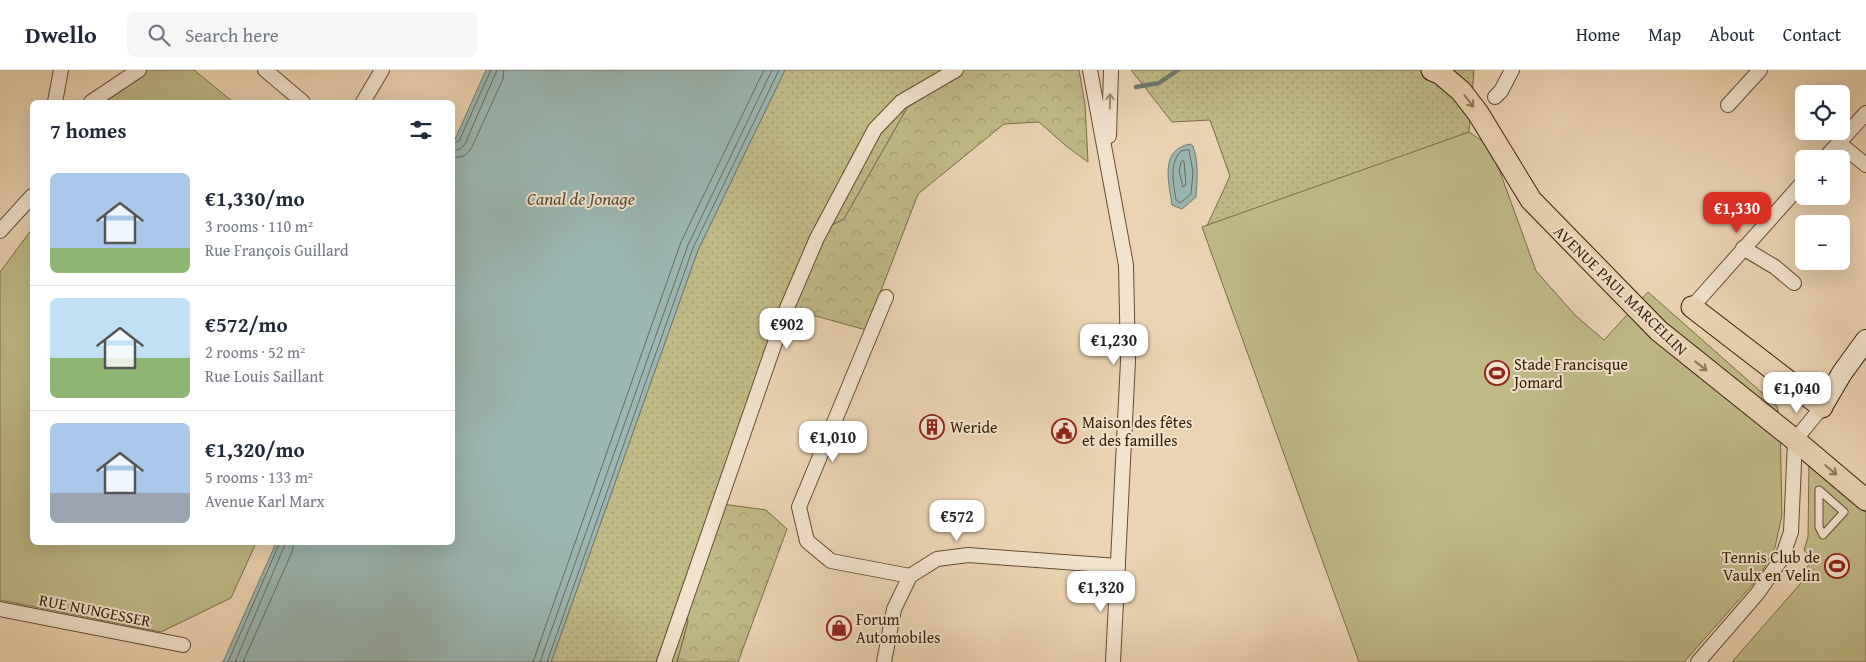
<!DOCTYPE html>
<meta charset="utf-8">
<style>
body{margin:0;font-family:"Gentium Book Plus",serif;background:#f6f6f7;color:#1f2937;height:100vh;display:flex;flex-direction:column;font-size:19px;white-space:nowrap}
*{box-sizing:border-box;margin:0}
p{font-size:16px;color:#747a83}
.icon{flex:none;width:28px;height:28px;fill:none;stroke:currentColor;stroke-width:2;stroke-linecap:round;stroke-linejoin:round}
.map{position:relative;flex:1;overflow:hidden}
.side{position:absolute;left:30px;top:30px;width:425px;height:445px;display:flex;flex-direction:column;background:#fff;border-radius:8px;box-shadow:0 5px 20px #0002}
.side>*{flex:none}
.fabs{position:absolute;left:1795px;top:15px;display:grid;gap:10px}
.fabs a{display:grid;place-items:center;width:55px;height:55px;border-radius:8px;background:#fff;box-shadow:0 5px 20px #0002;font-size:25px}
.price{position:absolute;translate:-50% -42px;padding:0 11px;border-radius:10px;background:#fff;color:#222;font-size:16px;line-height:32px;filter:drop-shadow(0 1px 2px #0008)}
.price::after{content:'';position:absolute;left:50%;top:30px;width:15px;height:11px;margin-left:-8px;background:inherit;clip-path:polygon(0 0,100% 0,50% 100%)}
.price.current{background:#d93025;color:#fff}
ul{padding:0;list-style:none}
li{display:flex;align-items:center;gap:15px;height:125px;padding:0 20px}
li+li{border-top:1px solid #e0e1e3}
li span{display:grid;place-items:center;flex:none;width:140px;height:100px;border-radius:8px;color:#555}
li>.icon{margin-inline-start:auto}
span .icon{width:60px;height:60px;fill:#fffc;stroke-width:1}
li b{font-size:21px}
h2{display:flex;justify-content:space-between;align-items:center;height:60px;padding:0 20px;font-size:21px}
header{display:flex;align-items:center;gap:30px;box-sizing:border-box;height:70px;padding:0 25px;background:#fff;border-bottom:1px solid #e0e1e3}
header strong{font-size:24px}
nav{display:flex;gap:28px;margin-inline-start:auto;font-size:18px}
.search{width:350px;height:45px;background:#f6f6f7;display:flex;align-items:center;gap:12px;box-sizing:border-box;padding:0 18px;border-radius:8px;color:#747a83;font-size:19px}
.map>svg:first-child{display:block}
.grass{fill:url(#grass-dots);stroke:#7a6c45}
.forest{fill:url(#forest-crowns);stroke:#7a6c45}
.park{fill:#c0ba87;stroke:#7a6c45}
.water{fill:#9ab7b3;stroke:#72796d}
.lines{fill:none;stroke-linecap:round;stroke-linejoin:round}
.shore{stroke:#686a5b;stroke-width:1}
.stream{stroke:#72796d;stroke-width:4.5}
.lane-casing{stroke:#634b2f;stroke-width:9}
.street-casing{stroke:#634b2f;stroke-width:16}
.secondary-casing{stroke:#351d03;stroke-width:22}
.primary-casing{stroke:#351d03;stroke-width:23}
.lane{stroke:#f3e3cd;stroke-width:7}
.street{stroke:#f3e3cd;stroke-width:14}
.secondary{stroke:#f3e3cd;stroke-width:20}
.primary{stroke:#ecd4b2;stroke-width:21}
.oneway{stroke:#9e8a72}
.oneway2{stroke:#90785a}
.labels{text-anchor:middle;stroke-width:4;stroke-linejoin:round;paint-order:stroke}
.street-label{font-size:16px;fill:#351d03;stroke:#f3e3cd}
.poi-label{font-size:16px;fill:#351d03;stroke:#f3e3cd;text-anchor:start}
.water-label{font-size:18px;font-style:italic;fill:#534b38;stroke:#f3e3cd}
</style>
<header>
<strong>Dwello</strong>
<div class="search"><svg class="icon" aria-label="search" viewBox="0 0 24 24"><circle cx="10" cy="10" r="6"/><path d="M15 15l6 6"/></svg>Search here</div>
<nav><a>Home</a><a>Map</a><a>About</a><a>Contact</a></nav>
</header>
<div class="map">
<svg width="1866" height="592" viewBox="0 0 1866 592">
<defs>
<pattern id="grass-dots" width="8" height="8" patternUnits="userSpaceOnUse" patternTransform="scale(1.25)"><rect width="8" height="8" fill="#c0ba87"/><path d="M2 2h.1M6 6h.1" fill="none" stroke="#a69f73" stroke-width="1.8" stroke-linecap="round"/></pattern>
<pattern id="forest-crowns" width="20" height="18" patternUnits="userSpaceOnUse" patternTransform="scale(1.25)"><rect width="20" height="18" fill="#c0ba87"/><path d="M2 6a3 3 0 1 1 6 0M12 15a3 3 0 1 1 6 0" fill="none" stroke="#a69f73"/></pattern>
</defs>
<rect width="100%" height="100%" fill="#ecd4b2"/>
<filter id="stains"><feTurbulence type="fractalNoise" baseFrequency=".004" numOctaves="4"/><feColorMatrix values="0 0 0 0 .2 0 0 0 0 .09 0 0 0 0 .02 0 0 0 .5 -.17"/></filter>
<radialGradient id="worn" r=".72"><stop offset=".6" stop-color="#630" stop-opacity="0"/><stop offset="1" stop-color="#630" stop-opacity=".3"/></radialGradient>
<g class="grass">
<polygon points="785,0 960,0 907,38 844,149 810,166 685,515 688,552 677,592 551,592 698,180"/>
<polygon points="1131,0 1474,0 1469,62 1206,158 1230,106 1210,50 1172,52"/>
</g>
<g class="forest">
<polygon points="960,0 1079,0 1085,34 1088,92 1066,76 1039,52 1004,54 918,124 866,260 787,238 810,166 844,149 907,38"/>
<polygon points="715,433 766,440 787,459 738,592 677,592 688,552 685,515"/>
</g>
<g class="park">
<polygon points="147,0 194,0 233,32 101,32"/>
<polygon points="1469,62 1491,77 1536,201 1576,246 1604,270 1648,222 1777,336 1780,351 1782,445 1775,477 1760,506 1684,592 1359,592 1202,157"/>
<polygon points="32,159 32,472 256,473 231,528 161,562 0,530 0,202"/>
<polygon points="1809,391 1866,442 1866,592 1732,592 1807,506 1803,502 1813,490 1804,480 1808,467"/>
</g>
<g class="water">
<polygon points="486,0 785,0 698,180 551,592 223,592 276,473 452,472 453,74"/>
<path d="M1190 74 1193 76C1199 93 1197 110 1196 127L1182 139 1172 135C1169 112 1159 80 1190 74Z"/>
</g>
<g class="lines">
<g class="shore">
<polyline points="452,74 459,71 491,0"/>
<path d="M1189 80 1193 102 1191 124 1180 133 1176 130C1174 114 1168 95 1181 81Z"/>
<polyline points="452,81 460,79 465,74 497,0"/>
<polyline points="452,88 464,86 471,79 503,9 504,0"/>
<polygon points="1184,91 1186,115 1183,117 1179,101 1181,92"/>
<polyline points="228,592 280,472"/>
<polyline points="235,592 286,472"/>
<polyline points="243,592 292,482 294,472"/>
<polyline points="533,592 681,172 764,0"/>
<polyline points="540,592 688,175 772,0"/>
<polyline points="547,592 693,178 779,0"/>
</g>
<polyline class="stream" points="1136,17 1159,13 1178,0"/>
<defs>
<polygon id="lane" points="1819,420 1844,442 1823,465 1819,457"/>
<g id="street">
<polyline points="265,0 303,32"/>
<polyline points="1090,0 1126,195 1128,291 1113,592"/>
<polyline points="1495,27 1501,21 1512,0"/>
<polyline points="55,32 61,0"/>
<polyline points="91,32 139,0"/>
<polyline points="363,32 382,0"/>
<polyline points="1728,35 1760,0"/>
<polyline points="1109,66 1111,0"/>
<polyline points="1839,73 1866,95"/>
<polyline points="1824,89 1866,43"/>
<polyline points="0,161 32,126"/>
<polyline points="1743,178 1775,197 1794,213"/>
<polyline points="886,227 799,437 807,471 831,491 910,506"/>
<polyline points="1692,237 1804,111"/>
<polyline points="0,539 183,575"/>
<polyline points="664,592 787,238 817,168 875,59 901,32 956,0"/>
<polyline points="884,592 894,539 910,506 937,489 968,485 1118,496"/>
<polyline points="1698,592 1757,524 1782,488 1791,462 1795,370 1822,337"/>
</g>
<polyline id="secondary" points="1822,337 1842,303 1866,270"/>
<g id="primary">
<polyline points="1432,0 1441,4 1461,21 1478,43 1531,130 1659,261 1795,370 1866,430"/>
<polyline points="1692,237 1822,337"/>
</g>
</defs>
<use href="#lane" class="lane-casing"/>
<use href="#street" class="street-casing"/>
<use href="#secondary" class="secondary-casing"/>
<use href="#primary" class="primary-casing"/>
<use href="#lane" class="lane"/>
<use href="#street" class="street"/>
<use href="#secondary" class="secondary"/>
<use href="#primary" class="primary"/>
</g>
<defs><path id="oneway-shaft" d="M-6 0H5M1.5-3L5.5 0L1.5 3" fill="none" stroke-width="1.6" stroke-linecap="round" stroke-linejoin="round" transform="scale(1.25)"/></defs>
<use class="oneway" href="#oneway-shaft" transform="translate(1110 31) rotate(-89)"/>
<g class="oneway2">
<use href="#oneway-shaft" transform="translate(1469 31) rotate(52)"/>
<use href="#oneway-shaft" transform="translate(1701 296) rotate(38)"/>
<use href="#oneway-shaft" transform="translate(1831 400) rotate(40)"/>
</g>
<defs>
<symbol id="stadium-ring" viewBox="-11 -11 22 22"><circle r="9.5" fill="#f3e3cd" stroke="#8f2418" stroke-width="1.5"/><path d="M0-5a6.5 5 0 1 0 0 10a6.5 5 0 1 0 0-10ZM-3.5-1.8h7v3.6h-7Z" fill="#8f2418"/></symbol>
<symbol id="building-ring" viewBox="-11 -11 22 22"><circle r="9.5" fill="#f3e3cd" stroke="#8f2418" stroke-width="1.5"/><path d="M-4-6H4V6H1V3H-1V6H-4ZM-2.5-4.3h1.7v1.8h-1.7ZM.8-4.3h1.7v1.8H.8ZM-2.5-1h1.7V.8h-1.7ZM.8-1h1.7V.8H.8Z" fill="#8f2418"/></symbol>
<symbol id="civic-ring" viewBox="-11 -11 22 22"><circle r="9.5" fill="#f3e3cd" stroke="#8f2418" stroke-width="1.5"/><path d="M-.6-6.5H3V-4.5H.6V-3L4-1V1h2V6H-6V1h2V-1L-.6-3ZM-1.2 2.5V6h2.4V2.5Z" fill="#8f2418"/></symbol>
<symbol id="shop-ring" viewBox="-11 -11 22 22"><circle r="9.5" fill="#f3e3cd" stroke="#8f2418" stroke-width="1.5"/><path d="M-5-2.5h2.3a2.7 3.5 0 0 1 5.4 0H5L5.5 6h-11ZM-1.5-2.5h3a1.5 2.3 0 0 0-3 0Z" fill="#8f2418"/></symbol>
</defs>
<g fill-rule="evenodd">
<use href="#stadium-ring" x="1483" y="289" width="28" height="28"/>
<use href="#building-ring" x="918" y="343" width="28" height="28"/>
<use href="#civic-ring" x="1050" y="347" width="28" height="28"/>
<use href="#stadium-ring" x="1823" y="482" width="28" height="28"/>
<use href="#shop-ring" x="825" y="544" width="28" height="28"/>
</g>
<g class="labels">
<g class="street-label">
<text transform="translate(1621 220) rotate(44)" y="6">AVENUE PAUL MARCELLIN</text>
<text transform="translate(95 540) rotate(11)" y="6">RUE NUNGESSER</text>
</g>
<g class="poi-label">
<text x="1514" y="300">Stade Francisque<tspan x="1514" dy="18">Jomard</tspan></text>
<text x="1082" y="358">Maison des fêtes<tspan x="1082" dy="18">et des familles</tspan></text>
<text x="950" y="363">Weride</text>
<text x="1820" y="493" text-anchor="end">Tennis Club de<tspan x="1820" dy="18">Vaulx en Velin</tspan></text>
<text x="856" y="555">Forum<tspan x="856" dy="18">Automobiles</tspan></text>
</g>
<g class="water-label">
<text x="581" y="135">Canal de Jonage</text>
</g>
</g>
<rect width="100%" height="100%" filter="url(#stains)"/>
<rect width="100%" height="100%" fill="url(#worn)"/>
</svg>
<div class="fabs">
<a><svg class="icon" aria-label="locate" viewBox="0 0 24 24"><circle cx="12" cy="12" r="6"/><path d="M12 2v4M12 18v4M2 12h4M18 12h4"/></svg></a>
<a>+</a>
<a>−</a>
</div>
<b class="price current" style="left:1737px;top:164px">€1,330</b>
<b class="price" style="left:787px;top:280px">€902</b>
<b class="price" style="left:1114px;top:296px">€1,230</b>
<b class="price" style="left:1797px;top:344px">€1,040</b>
<b class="price" style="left:833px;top:393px">€1,010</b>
<b class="price" style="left:957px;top:472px">€572</b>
<b class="price" style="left:1101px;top:543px">€1,320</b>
<section class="side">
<h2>7 homes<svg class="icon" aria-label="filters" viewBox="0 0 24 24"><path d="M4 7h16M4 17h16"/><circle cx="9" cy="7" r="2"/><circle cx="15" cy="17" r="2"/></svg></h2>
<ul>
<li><span style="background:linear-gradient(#a9c7e8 75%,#8fb573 0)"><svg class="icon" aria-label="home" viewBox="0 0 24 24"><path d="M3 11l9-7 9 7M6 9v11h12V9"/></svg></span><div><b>€1,330/mo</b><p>3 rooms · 110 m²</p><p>Rue François Guillard</p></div></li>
<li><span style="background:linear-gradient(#bfe0f5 60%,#8fb573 0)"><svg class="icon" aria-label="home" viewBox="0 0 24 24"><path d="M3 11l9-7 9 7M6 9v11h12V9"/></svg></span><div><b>€572/mo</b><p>2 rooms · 52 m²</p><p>Rue Louis Saillant</p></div></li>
<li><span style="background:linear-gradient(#a9c7e8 70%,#9aa5b1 0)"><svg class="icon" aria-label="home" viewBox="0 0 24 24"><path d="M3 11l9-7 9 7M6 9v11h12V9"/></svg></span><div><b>€1,320/mo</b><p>5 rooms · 133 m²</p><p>Avenue Karl Marx</p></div></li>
</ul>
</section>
</div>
